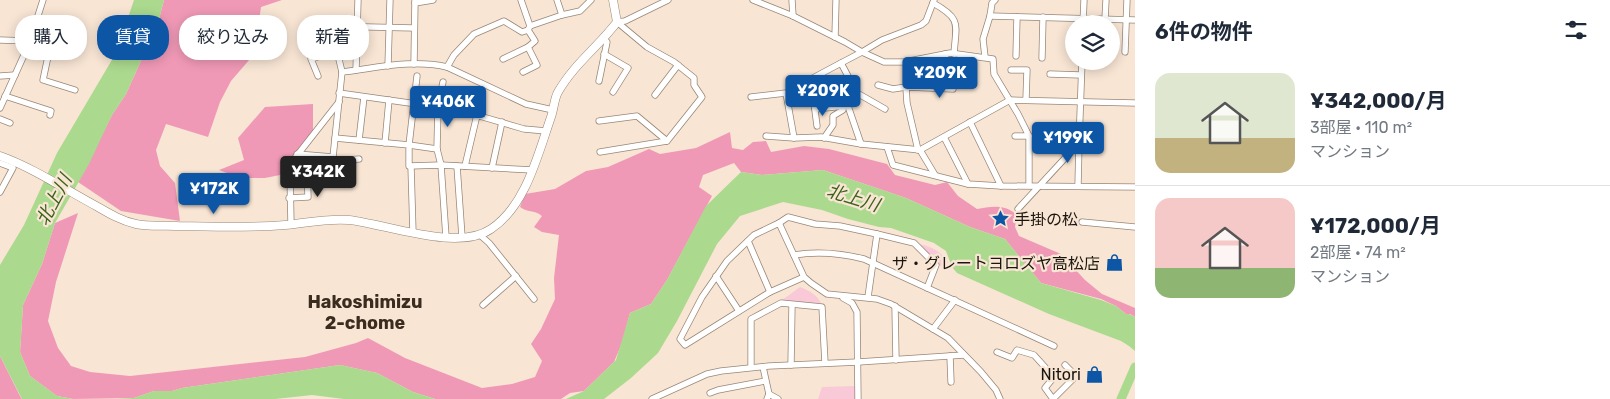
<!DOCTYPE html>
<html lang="ja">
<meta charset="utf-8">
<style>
body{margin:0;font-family:Rubik,"Noto Sans JP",sans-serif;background:#f2f2f3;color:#1f2937;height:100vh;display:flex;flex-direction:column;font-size:19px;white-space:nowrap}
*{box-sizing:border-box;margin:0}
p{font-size:16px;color:#747a83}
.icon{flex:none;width:28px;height:28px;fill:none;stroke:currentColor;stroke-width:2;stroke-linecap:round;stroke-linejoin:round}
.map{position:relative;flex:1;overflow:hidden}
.details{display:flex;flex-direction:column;background:#fff;width:475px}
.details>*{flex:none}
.guide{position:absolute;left:15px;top:15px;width:475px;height:45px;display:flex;gap:10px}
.fabs{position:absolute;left:1065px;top:15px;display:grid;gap:10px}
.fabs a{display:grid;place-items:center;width:55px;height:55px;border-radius:50%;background:#fff;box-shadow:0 2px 12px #0003;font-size:25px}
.price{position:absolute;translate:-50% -42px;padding:0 11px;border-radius:5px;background:#0c56a5;color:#fff;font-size:16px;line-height:32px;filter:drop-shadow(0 1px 2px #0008)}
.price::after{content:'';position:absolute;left:50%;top:30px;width:15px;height:11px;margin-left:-8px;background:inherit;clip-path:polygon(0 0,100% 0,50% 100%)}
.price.current{background:#222;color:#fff}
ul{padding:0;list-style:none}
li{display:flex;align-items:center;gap:15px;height:125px;padding:0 20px}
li+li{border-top:1px solid #e0e1e3}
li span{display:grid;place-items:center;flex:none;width:140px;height:100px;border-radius:15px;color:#555}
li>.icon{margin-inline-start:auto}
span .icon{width:60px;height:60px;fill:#fffc;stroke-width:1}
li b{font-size:21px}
h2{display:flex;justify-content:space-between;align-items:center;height:60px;padding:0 20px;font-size:21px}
.chip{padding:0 18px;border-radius:20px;background:#fff;box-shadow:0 2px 12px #0003;font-size:18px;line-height:45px}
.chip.current{background:#0c56a5;color:#fff}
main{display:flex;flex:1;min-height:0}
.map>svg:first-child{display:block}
.green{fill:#f9c9d8}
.forest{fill:#f099b7}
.water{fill:#abd98e}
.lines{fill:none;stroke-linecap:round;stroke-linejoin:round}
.river{stroke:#abd98e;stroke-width:9}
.street-casing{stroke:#988777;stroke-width:7}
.secondary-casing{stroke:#988777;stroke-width:9}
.street{stroke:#fff;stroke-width:5.5}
.secondary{stroke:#fff;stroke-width:8}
.labels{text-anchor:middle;stroke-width:4.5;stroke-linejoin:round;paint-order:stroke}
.poi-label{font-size:16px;fill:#1b150f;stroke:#f8e5d4;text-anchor:end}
.water-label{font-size:18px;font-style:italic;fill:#3a6218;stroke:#f8e5d4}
.neighbourhood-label{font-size:18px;font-weight:bold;fill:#3a2c1f;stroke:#f8e5d4}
</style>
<main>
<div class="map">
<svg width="1135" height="399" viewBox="0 0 1135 399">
<rect width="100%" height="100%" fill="#f8e5d4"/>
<g class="green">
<path d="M918 244C931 246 940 251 948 262L944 269Z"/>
<path d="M800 287C808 290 818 295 821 304L781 301Z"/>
<polygon points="855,386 855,399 818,399 822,387"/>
</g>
<g class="forest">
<polygon points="164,0 282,0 261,7 257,35 256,52 231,81 220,102 208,137 166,124 156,150 160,166 175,183 180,221 121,211 78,182 112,115 126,94 158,23"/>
<polygon points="313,104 313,132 291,164 280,175 265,178 240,178 219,170 244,160 238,138 265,107"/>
<path d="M730 132 732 148 743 150 753 142 766 141 771 152 804 146 829 149 887 164 895 175 935 185 947 182 958 196 977 209C991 206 1006 204 1017 215L1015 227 1019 236 1061 254 1085 280 1102 294 1135 308V317L1130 314H1126L1116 306 1101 299 1041 283 1005 239 970 227 906 198 823 170 762 175 741 172 734 163 703 175 699 187 712 196 667 280 651 304 630 313 622 343 614 362 584 391 570 393 561 399H435L413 392 377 373 340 365 182 388 172 391H154L134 398 73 399 57 396 30 376 20 352 23 305 42 264 55 223 78 213 56 282 48 321 58 348 71 366 90 372 130 376 305 357 356 343 368 338 405 358 482 388 512 384 535 377 542 361 531 344 541 329 555 299 554 278 559 235 542 232 534 227 542 216C533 209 528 213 520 207L525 194 555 189 586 171 608 167 649 149 660 154 696 148Z"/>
<polygon points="0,356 21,398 22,399 0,399"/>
</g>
<g class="water">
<polygon points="134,0 164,0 158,23 126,94 112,115 89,164 55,223 42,264 23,305 20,352 30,376 57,396 73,399 22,399 0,356 0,265 24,225 57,153 116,53"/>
<polygon points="823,170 906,198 970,227 1005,239 1041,283 1101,300 1116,306 1126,314 1129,314 1135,317 1135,351 1129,346 1121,341 1049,314 957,273 952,267 946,251 934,243 891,228 879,227 848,219 822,210 783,202 740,216 717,244 677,321 658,353 631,378 604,399 566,399 584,391 616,360 630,313 651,304 667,280 706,206 741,172 762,175"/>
<polygon points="340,365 377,373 413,392 435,399 344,399 312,395 275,399 117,399 134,398 154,391 172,391 182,388"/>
</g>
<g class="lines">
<polyline class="river" points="1121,399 1135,367"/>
<defs>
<g id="street">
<polyline points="521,0 530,26"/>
<polyline points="557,0 562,15"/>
<polyline points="753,0 793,16 845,42 862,52 884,62 904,62 950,53 993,59 994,74 1018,114 1029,136 1029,185"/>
<polyline points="792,0 793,16"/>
<polyline points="415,3 433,0"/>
<path d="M933 3C962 19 956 24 954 54"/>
<polyline points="990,16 1135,20"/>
<polyline points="1105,19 1106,0"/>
<polyline points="617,22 625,21 668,0"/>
<polyline points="1083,24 1084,0"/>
<polyline points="835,37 836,0"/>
<polyline points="0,40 29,41"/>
<polyline points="309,40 329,34"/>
<polyline points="29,44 50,47 43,80 75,90"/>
<polyline points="1125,52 1127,0"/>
<polyline points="604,54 628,68 613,92"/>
<polyline points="1016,56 1017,17"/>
<polyline points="985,57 983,39 990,16 992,3 995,0"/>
<polyline points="1042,58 1043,17"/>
<polyline points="503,59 528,47"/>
<polyline points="414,64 415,0"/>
<polyline points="388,66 390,0"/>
<polyline points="447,67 454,55 474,34 504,21 522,32 528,30 530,26 562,15 580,11 591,0"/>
<polyline points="356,70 358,0"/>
<polyline points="1011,70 1027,70 1026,99"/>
<path d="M342 72C376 68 413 59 447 67L526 104 553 110"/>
<polyline points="523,72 537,65 528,47 535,41 528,30"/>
<polyline points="1050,74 1081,75"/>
<polyline points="0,76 15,75"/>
<polyline points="318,76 311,59 337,51 326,26 414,28"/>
<polyline points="417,76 409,145 437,149 441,165 446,237"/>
<polyline points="599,81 607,42 604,39"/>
<polyline points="878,85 893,89 906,87 953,89 945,54"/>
<polyline points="906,87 907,103 918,150"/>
<polyline points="339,93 459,110 524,129 546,131"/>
<polyline points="857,93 885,109"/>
<polyline points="655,95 678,65"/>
<polyline points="5,96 51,111 50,115"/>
<polyline points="751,97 786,93 794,138"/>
<polyline points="0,108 29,44 43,0"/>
<polyline points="815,109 845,106"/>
<polyline points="0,119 10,123"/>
<polyline points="599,121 637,116 667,141"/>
<polyline points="970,122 1001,186"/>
<polyline points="817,126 811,79 841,63"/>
<polyline points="766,136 794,138 821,137 861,144 920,150 1010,100 1135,103"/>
<polyline points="1015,136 1029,136"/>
<polyline points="944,137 968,184"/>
<polyline points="335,138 409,145 409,166 441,165 533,170"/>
<polyline points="824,138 833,125 833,116 843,110 843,106"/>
<polyline points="359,140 364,97"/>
<polyline points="385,143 389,100"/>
<polyline points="861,144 848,106 857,93 841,63 862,52 882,40 921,25 926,21 934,0"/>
<polyline points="887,147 893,165 968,184 1001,186 1135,187"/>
<polyline points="437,149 438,106 443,82"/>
<polyline points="920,150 935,175"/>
<polyline points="600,152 667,141 702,97 694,85 694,78 674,62 647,47 617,22"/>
<polyline points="297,154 333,157 342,72 337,51"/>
<polyline points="333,157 336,161 359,159"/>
<polyline points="0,163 13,168 0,192"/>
<polyline points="411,166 413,233"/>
<polyline points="457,166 462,237"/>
<polyline points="465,166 477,115"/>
<polyline points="492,168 502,122"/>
<polyline points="290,174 308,174"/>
<polyline points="1078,186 1079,143"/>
<polyline points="289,198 308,197 307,165"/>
<polyline points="1018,209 1079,143 1082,61"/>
<polyline points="1082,222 1135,227"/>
<polyline points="779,223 788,217 815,224 840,226 877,234 868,297"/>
<polyline points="291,224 290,174 295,158 339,102"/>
<polyline points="877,234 914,243 936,265 927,288"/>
<polyline points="480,235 489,243 534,299"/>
<polyline points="748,241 770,292"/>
<path d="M794 255C818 251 840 253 864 259L1054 346"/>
<polyline points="716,276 739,311"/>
<polyline points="804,277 770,292 685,345 680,339 702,297 727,261 754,235 779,223 804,277 811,283 827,294 877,299 891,304 948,338 981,372 996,390 1000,399"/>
<polyline points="843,298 852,303 857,312 858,399"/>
<polyline points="483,305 516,276"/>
<polyline points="895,306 896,360"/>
<polyline points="933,329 955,300"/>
<polyline points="997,352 1012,358 1017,350 1034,355 1054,377 1045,388 1053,399"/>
<polyline points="950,356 951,382"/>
<polyline points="791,365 792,305"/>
<polyline points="751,367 751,319 781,303 822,307 825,363"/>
<polyline points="763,367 769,394 767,399"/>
<polyline points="710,393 718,390 765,381"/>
<polyline points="769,394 778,399"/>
<polyline points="652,399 707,374 721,371 769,366 858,362 964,355"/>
<polyline points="1053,399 1073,379 1074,374 1065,365"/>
</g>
<path id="secondary" d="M0 156C34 168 66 190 98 207 110 214 122 221 136 224 149 227 165 225 178 226 213 227 249 228 285 225 306 223 328 218 349 220 386 224 458 252 491 229 526 206 538 154 551 117 554 109 554 99 558 92 574 64 599 46 617 22L613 0"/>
</defs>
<use href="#street" class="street-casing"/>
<use href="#secondary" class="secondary-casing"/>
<use href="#street" class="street"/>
<use href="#secondary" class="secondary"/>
</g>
<defs>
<symbol id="sight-bare" viewBox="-9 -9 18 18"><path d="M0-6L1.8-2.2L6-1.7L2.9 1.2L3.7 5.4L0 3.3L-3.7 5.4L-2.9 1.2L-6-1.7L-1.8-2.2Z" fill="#0c56a5" stroke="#f8e5d4" stroke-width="2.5" paint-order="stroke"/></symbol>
<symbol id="shop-bare" viewBox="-9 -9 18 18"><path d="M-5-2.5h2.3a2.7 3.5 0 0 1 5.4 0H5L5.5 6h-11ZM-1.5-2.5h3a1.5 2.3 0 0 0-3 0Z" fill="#0c56a5" stroke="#f8e5d4" stroke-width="2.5" paint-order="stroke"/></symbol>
</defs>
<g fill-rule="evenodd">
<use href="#sight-bare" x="988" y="206" width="25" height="25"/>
<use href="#shop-bare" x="1102" y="250" width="25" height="25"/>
<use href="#shop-bare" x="1082" y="362" width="25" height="25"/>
</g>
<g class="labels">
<g class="poi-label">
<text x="1014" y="225" text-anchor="start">手掛の松</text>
<text x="1100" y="269">ザ・グレートヨロズヤ高松店</text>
<text x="1081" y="380">Nitori</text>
</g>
<g class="water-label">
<text transform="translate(853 198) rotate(17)" y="6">北上川</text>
<text transform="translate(54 200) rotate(-62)" y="6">北上川</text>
</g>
<g class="neighbourhood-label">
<text x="365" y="308">Hakoshimizu<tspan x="365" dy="21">2-chome</tspan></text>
</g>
</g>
</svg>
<div class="fabs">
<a><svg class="icon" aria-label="layers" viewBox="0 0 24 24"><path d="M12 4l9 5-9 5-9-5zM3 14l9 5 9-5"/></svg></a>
</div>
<b class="price" style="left:940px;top:99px">¥209K</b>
<b class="price" style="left:823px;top:117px">¥209K</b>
<b class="price" style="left:448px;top:128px">¥406K</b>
<b class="price" style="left:1068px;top:164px">¥199K</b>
<b class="price current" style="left:318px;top:198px">¥342K</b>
<b class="price" style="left:214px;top:215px">¥172K</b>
<div class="guide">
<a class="chip">購入</a>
<a class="chip current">賃貸</a>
<a class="chip">絞り込み</a>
<a class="chip">新着</a>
</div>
</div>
<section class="details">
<h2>6件の物件<svg class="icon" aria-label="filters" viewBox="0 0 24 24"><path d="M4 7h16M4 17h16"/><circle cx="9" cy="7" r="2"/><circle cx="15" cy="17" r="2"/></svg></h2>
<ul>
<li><span style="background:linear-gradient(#dfe7d0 65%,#c2b280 0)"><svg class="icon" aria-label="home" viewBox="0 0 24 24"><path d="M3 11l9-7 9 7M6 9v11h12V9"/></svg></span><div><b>¥342,000/月</b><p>3部屋 · 110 m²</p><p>マンション</p></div></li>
<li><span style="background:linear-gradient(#f6c9c9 70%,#8fb573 0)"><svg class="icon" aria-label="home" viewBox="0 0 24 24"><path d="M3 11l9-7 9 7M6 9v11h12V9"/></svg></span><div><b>¥172,000/月</b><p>2部屋 · 74 m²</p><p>マンション</p></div></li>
</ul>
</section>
</main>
